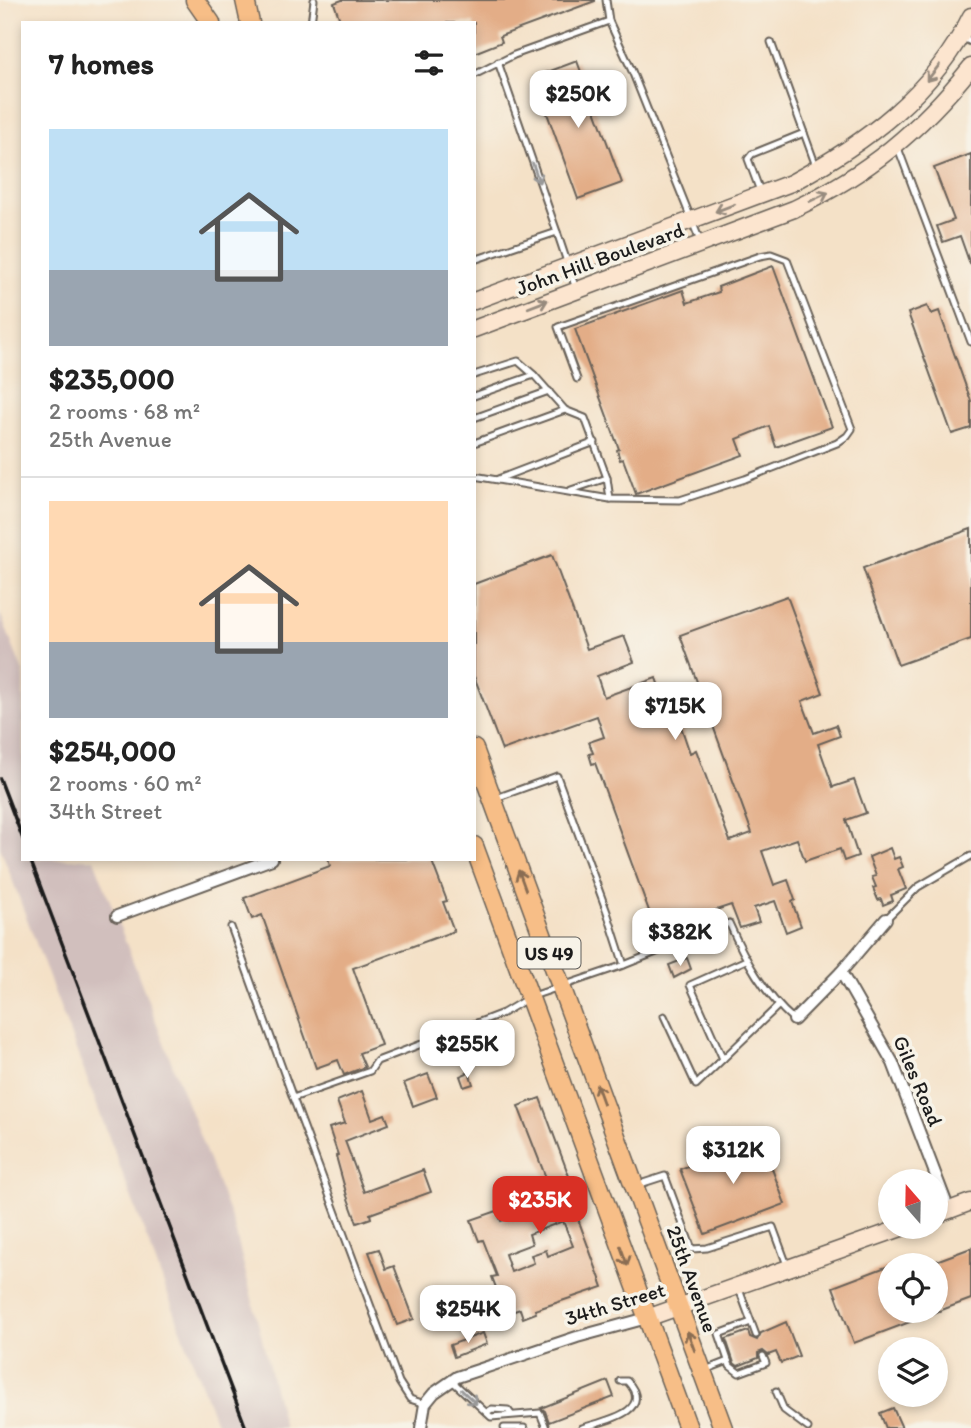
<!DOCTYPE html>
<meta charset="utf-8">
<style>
body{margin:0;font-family:Itim,sans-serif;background:#f6f6f6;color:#222;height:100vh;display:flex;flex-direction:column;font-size:26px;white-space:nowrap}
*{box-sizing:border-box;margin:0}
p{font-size:23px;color:#767676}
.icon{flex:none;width:38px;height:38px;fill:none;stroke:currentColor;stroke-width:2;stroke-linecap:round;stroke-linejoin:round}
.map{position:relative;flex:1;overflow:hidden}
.details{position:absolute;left:21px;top:21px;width:455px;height:840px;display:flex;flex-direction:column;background:#fff;border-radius:0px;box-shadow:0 4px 10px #0003}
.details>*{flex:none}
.needle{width:46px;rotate:340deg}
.fabs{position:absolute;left:878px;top:1169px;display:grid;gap:14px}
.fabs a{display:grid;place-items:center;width:70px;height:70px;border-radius:50%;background:#fff;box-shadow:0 4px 10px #0003;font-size:35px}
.price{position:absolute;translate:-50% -60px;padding:0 16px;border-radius:14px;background:#fff;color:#222;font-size:23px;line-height:46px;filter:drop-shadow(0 2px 4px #0008)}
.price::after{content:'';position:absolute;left:50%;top:42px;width:21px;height:16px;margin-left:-10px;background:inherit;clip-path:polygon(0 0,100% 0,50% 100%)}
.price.selected{background:#d93025;color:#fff}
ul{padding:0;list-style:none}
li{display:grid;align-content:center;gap:14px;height:371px;padding:0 28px}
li+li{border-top:2px solid #e0e0e0}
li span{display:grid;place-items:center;height:217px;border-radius:0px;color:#555}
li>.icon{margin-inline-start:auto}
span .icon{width:126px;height:126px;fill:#fffc;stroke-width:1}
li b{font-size:30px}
h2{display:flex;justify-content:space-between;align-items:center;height:84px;padding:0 28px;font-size:30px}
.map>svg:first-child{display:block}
.industrial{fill:#d1bfbd}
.building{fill:#e3ad87;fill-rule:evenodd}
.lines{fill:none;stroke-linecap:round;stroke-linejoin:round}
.lane-casing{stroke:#686158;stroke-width:9}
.street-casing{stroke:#686158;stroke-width:14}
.secondary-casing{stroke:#686158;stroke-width:19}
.primary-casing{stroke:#686158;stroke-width:21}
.lane{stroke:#fff;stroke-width:5}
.street{stroke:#fff;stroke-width:10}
.secondary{stroke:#fce5cf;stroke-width:16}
.primary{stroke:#f7be87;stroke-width:18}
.rail{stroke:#1c1c1c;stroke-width:3.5}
.oneway{stroke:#978b7e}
.oneway2{stroke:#999}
.oneway3{stroke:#8a6d52}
.labels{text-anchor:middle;stroke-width:7;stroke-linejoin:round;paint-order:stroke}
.shield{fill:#f7f3e8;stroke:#5e5c59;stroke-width:2}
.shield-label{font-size:19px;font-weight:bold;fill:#1c1c1c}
.street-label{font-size:21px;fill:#1c1c1c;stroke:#f7f3e8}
</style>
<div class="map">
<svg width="971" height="1428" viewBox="0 0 971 1428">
<rect width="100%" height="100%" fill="#f7f3e8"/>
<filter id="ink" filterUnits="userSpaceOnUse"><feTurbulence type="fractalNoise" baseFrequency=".0143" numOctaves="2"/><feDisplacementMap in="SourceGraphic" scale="14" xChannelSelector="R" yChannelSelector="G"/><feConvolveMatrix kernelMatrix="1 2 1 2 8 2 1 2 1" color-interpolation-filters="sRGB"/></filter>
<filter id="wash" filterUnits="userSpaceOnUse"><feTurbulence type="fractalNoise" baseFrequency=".00686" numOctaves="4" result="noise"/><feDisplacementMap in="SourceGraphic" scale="28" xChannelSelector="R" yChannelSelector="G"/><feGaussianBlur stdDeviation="1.57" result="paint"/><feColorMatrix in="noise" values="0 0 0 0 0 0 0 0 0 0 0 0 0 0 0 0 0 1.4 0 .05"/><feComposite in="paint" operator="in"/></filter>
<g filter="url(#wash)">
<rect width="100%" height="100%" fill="#f4e1c7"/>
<polygon class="industrial" points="0,613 23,672 23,859 94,859 234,1226 284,1428 218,1428 0,847"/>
<g id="blocks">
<g class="building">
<polygon points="342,0 595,0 595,1 500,36 502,42 474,53 474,23 341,23 334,3"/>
<polygon points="577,61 622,183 578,199 534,77"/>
<polygon points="971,154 971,264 970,264 960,236 943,242 937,226 954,220 934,168"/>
<polygon points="773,266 832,427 776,447 769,426 737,439 743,455 636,494 623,459 620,460 617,450 619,449 575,329 683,290 687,303 719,292 718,287"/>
<polygon points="927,306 931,314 939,311 971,401 971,428 952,434 908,313"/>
<polygon points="971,529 971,639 898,665 863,568"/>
<polygon points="552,555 587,649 624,636 634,662 597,676 604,697 656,678 668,712 675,709 690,753 696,750 730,841 752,833 680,635 787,596 823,693 802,701 814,733 836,725 840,736 818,744 833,787 854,780 866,813 846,820 858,856 844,861 840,849 805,861 797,839 762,851 774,885 788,880 795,900 792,902 801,926 786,932 775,901 754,908 759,922 740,928 731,905 656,930 595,763 592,764 589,754 593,753 589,742 604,737 597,716 502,750 474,676 474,584"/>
<polygon points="890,848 894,859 899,857 903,867 898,869 906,889 891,895 893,901 883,905 881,899 878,900 873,888 876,887 872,877 876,876 869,857"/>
<polygon points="328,859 431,859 447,901 443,902 454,931 353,968 381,1045 359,1053 365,1067 344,1075 338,1060 316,1068 262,915 252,919 244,898 330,866"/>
<polygon points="687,958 691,969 674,978 669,965"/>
<polygon points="469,1072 473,1084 464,1087 460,1076"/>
<polygon points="428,1074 437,1097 413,1106 404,1083"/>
<polygon points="362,1091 372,1119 385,1114 389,1124 345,1141 364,1192 423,1170 431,1192 370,1214 371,1218 357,1223 347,1196 336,1156 338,1155 329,1128 345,1123 337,1101"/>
<path d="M540 1098 583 1214 577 1216 603 1287 535 1310 536 1313 523 1318 520 1309 506 1314 492 1277 497 1276 483 1240 479 1241 471 1220 497 1211 501 1221 555 1201 518 1106ZM563 1221 573 1246 548 1256 546 1250 531 1255 534 1263 511 1272 505 1254 532 1244 529 1234Z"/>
<polygon points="761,1139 785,1204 705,1234 680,1169"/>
<polygon points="971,1248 971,1299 854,1343 833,1287 891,1265 891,1311 936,1312 936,1261"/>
<polygon points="379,1249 386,1269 394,1266 414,1319 397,1325 369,1252"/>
<polygon points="786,1322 799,1356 781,1363 776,1352 768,1355 763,1351 758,1353 758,1358 738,1366 734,1363 726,1339 748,1331 750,1337 757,1340 761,1333"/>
<polygon points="483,1333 487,1344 454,1357 450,1345"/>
<polygon points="608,1381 614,1397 549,1422 545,1411 541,1408"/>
<polygon points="893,1408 902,1428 886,1428 880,1413"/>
</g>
</g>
</g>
<g filter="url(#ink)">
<use href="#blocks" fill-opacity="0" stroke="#686158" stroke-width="2"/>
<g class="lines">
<defs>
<g id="lane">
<polyline points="606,0 609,21 632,71 700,241"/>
<polyline points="311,23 314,0"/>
<polyline points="961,37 971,42"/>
<polyline points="771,42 816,166"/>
<polyline points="498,62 557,232"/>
<polyline points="474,75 514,55 609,21"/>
<polyline points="898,148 971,342"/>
<polyline points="760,191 748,159 752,154 804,133"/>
<polyline points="474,260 557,232 576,289"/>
<polyline points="474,375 518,361 534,375 565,410 585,418 607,478 610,499"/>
<polyline points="474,396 534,375"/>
<polyline points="474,418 549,391"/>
<polyline points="474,443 565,410"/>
<polyline points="474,476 610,499 680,500 745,479 837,443 847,436 852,429 787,260 771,254 760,256 558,327 577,379"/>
<polyline points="498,479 595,442"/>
<polyline points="571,490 607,478"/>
<polyline points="887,918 918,887 971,856"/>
<polyline points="231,927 293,1098"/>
<path d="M624 965 729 923C745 959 764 994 794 1020"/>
<polyline points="664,1016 696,1085 778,1006"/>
<polyline points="723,1059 690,985 746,960"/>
<polyline points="637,1185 665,1176 692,1249 707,1248 773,1227 787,1265"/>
<polyline points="739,1289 756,1335"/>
<polyline points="751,1322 719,1334 730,1366 739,1373 766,1363 763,1356"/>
<polyline points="705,1370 728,1361"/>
<polyline points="451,1380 491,1417 540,1413 546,1428"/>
<polyline points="776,1391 784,1410 808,1428"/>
<polyline points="425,1404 410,1399 399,1382 293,1098 370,1071 377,1061 503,1013 530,997 624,965 607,912 557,776 496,798"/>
<polyline points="487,1412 492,1409 508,1410 511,1414"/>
<polyline points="504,1428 524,1428"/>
<path d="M582 1428C603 1421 656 1412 627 1381H620"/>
</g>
<g id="street">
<polyline points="117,916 272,859"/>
<polyline points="841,972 893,1063 949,1210"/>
<polyline points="794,1020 841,972 886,919"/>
<polyline points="421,1428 425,1404 434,1393 457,1377 577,1337 647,1318"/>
</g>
<g id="secondary">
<path d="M474 301 791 183C864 144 934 93 971 16"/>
<path d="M474 329 794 209C867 174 920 131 971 67"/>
<polyline points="936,1215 971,1202"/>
<polyline points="647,1318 904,1227"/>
</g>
<g id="primary">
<polyline points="195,0 211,23"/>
<polyline points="245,0 250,23"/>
<polyline points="474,749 723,1428"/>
<polyline points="474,846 688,1428"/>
</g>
</defs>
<use href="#lane" class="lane-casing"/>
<use href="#street" class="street-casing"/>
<use href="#secondary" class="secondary-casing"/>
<use href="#primary" class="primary-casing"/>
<use href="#lane" class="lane"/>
<use href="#street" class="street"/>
<use href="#secondary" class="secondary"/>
<use href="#primary" class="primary"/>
<g class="rail">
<polyline points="0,779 23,839"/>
<polyline points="30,859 246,1428"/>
</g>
</g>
<defs><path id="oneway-shaft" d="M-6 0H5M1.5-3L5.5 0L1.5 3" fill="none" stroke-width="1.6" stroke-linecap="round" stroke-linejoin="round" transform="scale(1.75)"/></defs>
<g class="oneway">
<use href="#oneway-shaft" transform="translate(933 73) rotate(128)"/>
<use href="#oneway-shaft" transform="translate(819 197) rotate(-26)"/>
<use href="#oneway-shaft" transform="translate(725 208) rotate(159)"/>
<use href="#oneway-shaft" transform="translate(538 304) rotate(-21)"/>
</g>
<g class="oneway2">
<use href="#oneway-shaft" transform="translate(536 173) rotate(71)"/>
<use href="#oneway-shaft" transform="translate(469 1397) rotate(43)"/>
</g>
<g class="oneway3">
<use href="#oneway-shaft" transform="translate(522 880) rotate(-110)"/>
<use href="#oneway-shaft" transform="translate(600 1094) rotate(-110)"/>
<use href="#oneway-shaft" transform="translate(624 1256) rotate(70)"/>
<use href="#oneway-shaft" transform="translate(691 1341) rotate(-110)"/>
</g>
</g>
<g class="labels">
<rect class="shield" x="517.5" y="937.5" width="63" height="31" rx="5"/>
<g class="shield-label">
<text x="549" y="960">US 49</text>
</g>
<g class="street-label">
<text transform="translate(600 259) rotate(-20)" y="7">John Hill Boulevard</text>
<text transform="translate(918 1081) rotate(67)" y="7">Giles Road</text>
<text transform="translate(692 1279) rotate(70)" y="7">25th Avenue</text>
<text transform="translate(615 1304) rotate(-17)" y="7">34th Street</text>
</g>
</g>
</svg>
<div class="fabs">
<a><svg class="needle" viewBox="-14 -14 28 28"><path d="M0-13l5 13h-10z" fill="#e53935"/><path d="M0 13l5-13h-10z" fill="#767676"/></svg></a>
<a><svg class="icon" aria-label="locate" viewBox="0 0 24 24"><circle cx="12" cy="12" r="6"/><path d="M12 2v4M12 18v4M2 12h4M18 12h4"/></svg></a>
<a><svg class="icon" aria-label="layers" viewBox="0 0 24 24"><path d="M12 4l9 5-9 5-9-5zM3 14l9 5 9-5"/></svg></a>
</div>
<b class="price" style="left:578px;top:130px">$250K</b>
<b class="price" style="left:675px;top:742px">$715K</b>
<b class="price" style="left:680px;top:968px">$382K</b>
<b class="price" style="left:467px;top:1080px">$255K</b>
<b class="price" style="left:733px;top:1186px">$312K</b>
<b class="price selected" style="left:540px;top:1236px">$235K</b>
<b class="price" style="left:468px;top:1345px">$254K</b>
<section class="details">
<h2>7 homes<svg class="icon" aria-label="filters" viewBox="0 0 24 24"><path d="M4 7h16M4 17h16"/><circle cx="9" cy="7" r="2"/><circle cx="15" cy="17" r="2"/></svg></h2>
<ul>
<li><span style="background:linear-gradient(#bfe0f5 65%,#9aa5b1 0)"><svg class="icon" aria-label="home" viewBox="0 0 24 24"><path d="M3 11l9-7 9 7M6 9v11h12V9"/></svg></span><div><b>$235,000</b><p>2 rooms · 68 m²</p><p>25th Avenue</p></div></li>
<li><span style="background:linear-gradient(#ffd9b3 65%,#9aa5b1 0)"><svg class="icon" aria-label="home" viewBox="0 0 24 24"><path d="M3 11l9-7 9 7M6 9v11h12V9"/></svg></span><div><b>$254,000</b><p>2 rooms · 60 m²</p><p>34th Street</p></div></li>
</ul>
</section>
</div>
